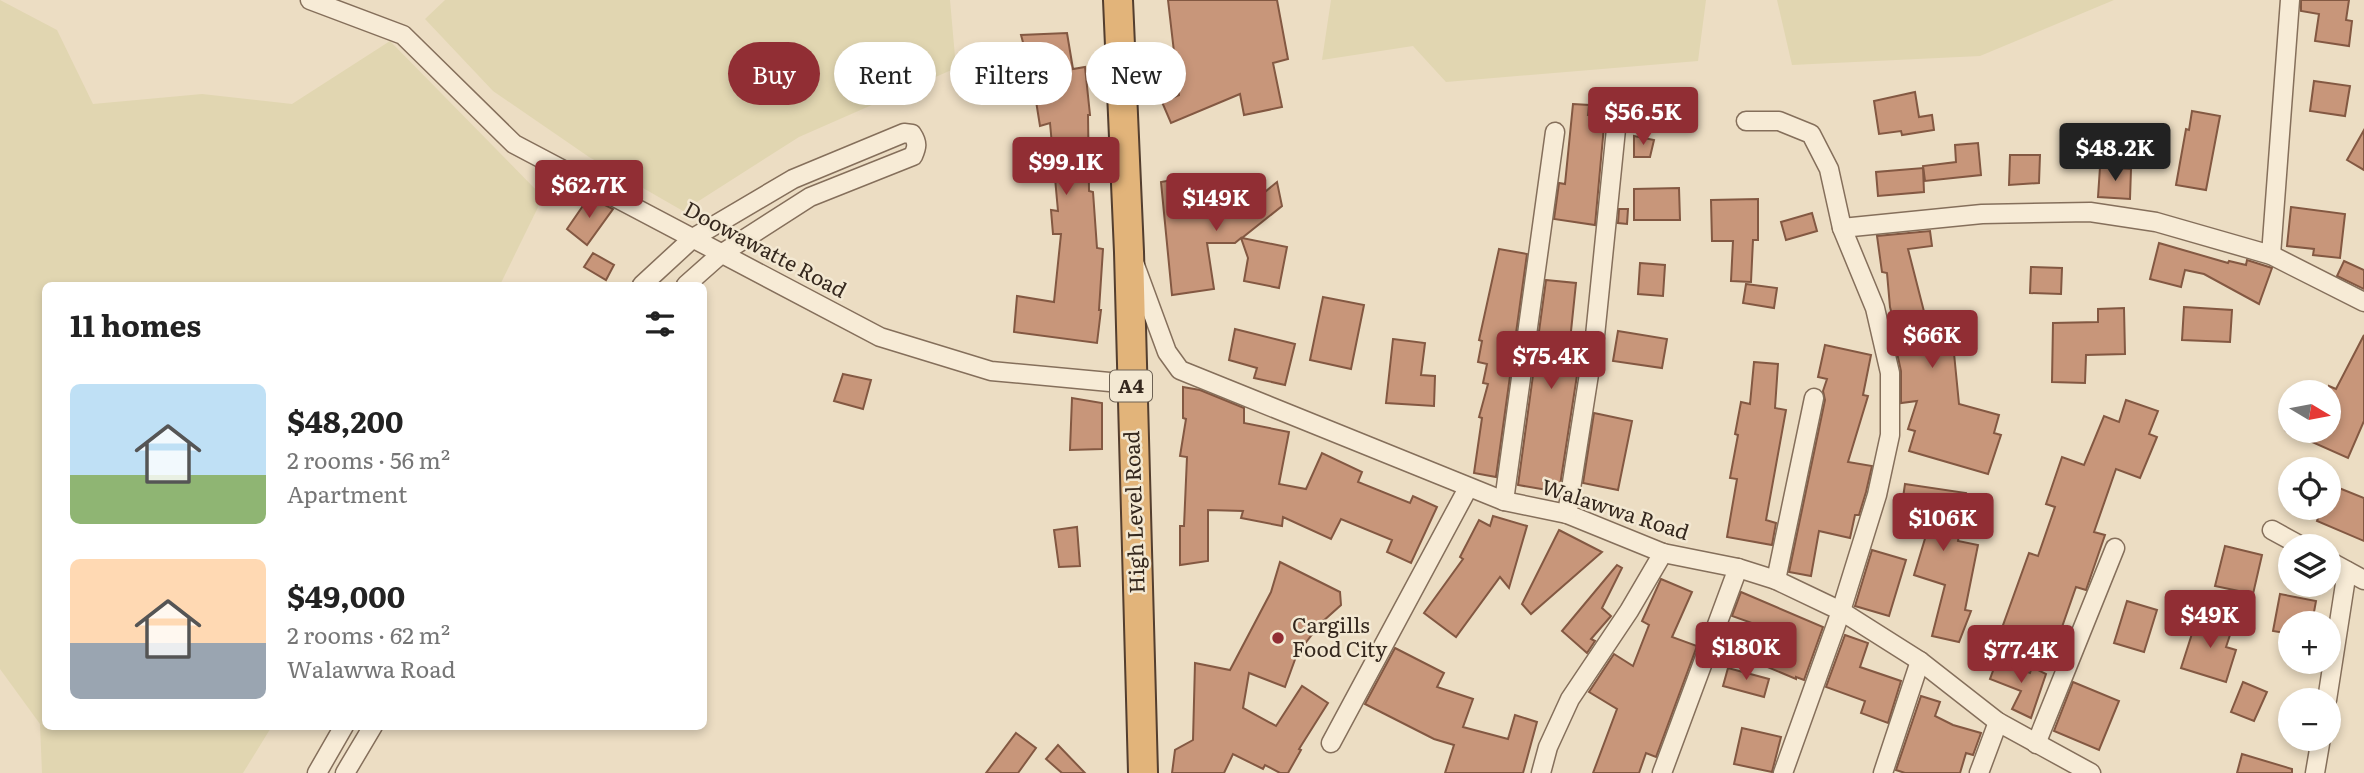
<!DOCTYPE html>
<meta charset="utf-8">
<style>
body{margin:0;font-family:Literata,serif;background:#f6f6f6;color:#222;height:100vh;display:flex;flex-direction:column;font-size:26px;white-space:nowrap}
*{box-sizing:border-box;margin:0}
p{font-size:23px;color:#767676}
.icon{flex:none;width:38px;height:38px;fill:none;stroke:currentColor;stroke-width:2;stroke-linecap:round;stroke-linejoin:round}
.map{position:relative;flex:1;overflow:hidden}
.sheet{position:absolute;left:42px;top:282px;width:665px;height:448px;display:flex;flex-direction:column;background:#fff;border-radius:10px;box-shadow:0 4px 10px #0003}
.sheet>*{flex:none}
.top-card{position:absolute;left:728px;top:42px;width:665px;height:63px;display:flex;gap:14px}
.needle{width:46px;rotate:100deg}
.tools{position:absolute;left:2278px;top:380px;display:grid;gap:14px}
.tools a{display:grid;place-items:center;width:63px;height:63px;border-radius:50%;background:#fff;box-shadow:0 4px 10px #0003;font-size:35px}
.price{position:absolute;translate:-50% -60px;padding:0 16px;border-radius:7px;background:#912e34;color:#fff;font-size:23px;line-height:46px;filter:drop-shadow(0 2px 4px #0008)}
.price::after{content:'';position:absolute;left:50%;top:42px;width:21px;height:16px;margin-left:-10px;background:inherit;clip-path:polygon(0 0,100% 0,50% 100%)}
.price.active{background:#222;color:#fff}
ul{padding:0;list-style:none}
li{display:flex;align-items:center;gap:21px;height:175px;padding:0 28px}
li span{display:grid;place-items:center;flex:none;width:196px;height:140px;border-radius:10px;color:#555}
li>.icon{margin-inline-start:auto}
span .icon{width:84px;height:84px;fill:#fffc;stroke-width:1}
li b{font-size:30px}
h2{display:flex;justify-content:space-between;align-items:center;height:84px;padding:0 28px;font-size:30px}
.pill{padding:0 24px;border-radius:32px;background:#fff;box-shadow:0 4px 10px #0003;font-size:24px;line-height:63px}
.pill.active{background:#912e34;color:#fff}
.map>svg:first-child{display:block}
.farmland{fill:#e1d6b1}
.building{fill:#c8967a;stroke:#835842;stroke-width:2}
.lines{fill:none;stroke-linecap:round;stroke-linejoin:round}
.minor-casing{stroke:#856f5b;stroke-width:21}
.trunk-casing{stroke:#533e2f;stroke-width:32}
.minor{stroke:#f7ebd6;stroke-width:18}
.trunk{stroke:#e2b47a;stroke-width:28}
.poi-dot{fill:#912e34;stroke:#f3e8d2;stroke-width:2.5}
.labels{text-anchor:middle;stroke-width:5;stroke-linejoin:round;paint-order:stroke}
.shield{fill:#f3e8d2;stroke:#6e6254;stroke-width:2}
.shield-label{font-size:19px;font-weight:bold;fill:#35281e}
.street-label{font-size:21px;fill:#35281e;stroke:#f3e8d2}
.poi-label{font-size:21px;fill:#35281e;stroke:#f3e8d2;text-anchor:start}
</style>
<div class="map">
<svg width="2364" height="773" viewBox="0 0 2364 773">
<rect width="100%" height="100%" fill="#ecddc3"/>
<g class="farmland">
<polygon points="0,0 57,30 93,104 202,94 292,104 390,41 543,197 500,285 46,285 46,726 272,726 243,773 42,773 40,724 0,669"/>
<polygon points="445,0 950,0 956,68 799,137 683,211 589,157 493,91 425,19"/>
<polygon points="1331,0 1706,0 1698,61 1446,82 1413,46 1322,60"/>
<polygon points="1777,0 2114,0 1980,56 1792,65"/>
</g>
<g class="building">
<polygon points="1168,0 1277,0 1288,59 1273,63 1282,107 1244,115 1240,94 1171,123 1162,102 1179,95"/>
<polygon points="2301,0 2349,0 2346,20 2352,21 2349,46 2315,41 2319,14 2301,11"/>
<polygon points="1067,33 1073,69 1085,67 1090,115 1088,115 1089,191 1093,192 1097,248 1103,249 1099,310 1101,310 1097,343 1014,332 1017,296 1054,302 1061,234 1053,234 1051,210 1058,211 1050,123 1040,126 1032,76 1021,35"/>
<polygon points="2314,81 2350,86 2345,116 2310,111"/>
<polygon points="1915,92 1919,117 1932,115 1934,130 1902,135 1901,131 1879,134 1874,101"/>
<polygon points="1573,104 1589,105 1588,115 1605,115 1595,225 1554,219 1559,183 1565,184"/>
<polygon points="2192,111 2220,116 2206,190 2176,185 2186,129 2189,130"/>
<polygon points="2364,130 2364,170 2347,160"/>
<polygon points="1634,136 1654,140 1650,157 1634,157"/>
<polygon points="1978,143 1981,175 1925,181 1923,166 1956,162 1955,145"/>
<polygon points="2010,155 2040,155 2039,183 2009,185"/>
<polygon points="2100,167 2131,169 2130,199 2098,197"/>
<polygon points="1923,168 1924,192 1878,196 1876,172"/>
<polygon points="1223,176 1228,213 1248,206 1277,182 1282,206 1242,238 1287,247 1279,288 1244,281 1248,258 1241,238 1235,243 1207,243 1214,289 1172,295 1161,182 1178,179 1179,182"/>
<polygon points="1679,188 1680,220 1634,220 1634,189"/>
<polygon points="589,197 613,209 587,245 567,229"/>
<polygon points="1758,199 1758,240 1753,240 1751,282 1731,281 1733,241 1712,241 1711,200"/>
<polygon points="2291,207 2345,214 2340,258 2313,255 2314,249 2287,246"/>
<polygon points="1619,209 1628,209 1627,224 1618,223"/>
<polygon points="1812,213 1817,231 1786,240 1781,222"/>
<polygon points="1930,231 1932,246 1908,249 1930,335 1952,333 1959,404 1999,415 1994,433 2001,435 1988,474 1909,451 1915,431 1908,429 1917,401 1901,403 1901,371 1894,339 1898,338 1890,307 1887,273 1882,272 1877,236"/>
<polygon points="2159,243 2228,263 2229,261 2246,265 2247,260 2272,268 2259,304 2204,274 2185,270 2181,287 2150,279"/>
<polygon points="1499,249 1527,254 1496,477 1474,473 1482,418 1479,417 1488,384 1483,383 1487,364 1478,362 1482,341 1479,340"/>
<polygon points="593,253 614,265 606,280 584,267"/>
<polygon points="2344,261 2364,270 2364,289 2337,276"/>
<polygon points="1640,263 1665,265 1663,296 1638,294"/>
<polygon points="2031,267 2062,268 2061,294 2030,293"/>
<polygon points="1546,280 1576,283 1570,341 1582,343 1559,492 1518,485"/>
<polygon points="1746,284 1777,288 1774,308 1743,303"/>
<polygon points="1323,297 1364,305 1351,369 1310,360"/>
<polygon points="2184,307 2232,310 2230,342 2182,340"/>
<polygon points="2124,308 2125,354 2086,355 2085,383 2052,382 2053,323 2098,322 2098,309"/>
<polygon points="1235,329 1295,344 1285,385 1254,378 1257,368 1229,360"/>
<polygon points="1618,331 1667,339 1662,368 1613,361"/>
<polygon points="2364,335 2364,421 2348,458 2285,430 2329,430 2329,386 2336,389"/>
<polygon points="1393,339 1425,343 1421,375 1435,376 1434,406 1386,403"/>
<polygon points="1825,345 1871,355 1863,395 1868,396 1848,462 1872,466 1866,492 1859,515 1855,515 1850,538 1819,531 1811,576 1789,572 1825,400 1823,391 1827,379 1818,377"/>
<polygon points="1754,362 1778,364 1775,408 1786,410 1766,520 1776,523 1772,545 1727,537 1737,479 1730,478 1738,435 1735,434 1741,402 1750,404"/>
<polygon points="843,374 871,380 863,409 834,401"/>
<polygon points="1183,387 1200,390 1244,408 1244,423 1289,432 1279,484 1306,489 1322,453 1362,472 1358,482 1410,503 1413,496 1437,507 1411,563 1387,552 1392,540 1341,519 1331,539 1283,517 1282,526 1241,518 1243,511 1208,510 1208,561 1180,565 1180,526 1184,526 1187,457 1180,456 1186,419 1183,418"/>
<polygon points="1072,398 1102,403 1102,449 1070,450"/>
<polygon points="2126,400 2158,411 2149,434 2157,437 2140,478 2116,469 2094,532 2105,535 2086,590 2076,587 2055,647 2002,628 2029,553 2038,556 2055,507 2046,504 2062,457 2084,465 2104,416 2119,422"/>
<polygon points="1594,413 1632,421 1618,490 1583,483"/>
<polygon points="1905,484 1966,493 1958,541 1978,545 1965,610 1971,611 1959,642 1932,636 1945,585 1914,575 1930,522 1900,518"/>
<polygon points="2329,484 2364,498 2364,541 2317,521 2322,508 2329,508"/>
<polygon points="1493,516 1527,526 1509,588 1500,577 1456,637 1424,613 1463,559 1460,557 1479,520 1490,526"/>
<polygon points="1077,527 1080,566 1059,567 1054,530"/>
<polygon points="1559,530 1602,552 1531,614 1522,604"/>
<polygon points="2225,546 2262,555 2253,594 2215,586"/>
<polygon points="1872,550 1906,560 1889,616 1855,606"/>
<polygon points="1280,562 1340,592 1341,605 1321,623 1297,654 1285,687 1249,673 1243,708 1276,726 1302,686 1328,703 1299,749 1301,750 1288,773 1280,773 1265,765 1263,769 1233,754 1224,773 1172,773 1175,750 1193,740 1195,663 1230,670 1271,592"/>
<polygon points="1617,565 1622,568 1602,608 1611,616 1591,639 1595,641 1587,653 1562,631"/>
<polygon points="1661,579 1692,592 1672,637 1697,646 1656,757 1646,753 1639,773 1593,773 1617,709 1589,692 1614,654 1633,666 1649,625 1642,621"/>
<polygon points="1741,592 1823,627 1804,680 1796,677 1796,679 1765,666 1780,633 1732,616"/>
<polygon points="2280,594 2316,601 2312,623 2291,623 2291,634 2273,631"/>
<polygon points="2127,601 2157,610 2144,652 2114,643"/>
<polygon points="2198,615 2233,626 2226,647 2236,650 2226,682 2181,668"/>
<polygon points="1845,635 1868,643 1860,667 1901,681 1888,723 1861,713 1865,701 1826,687"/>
<polygon points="1395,648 1444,673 1437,687 1473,699 1463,727 1508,739 1515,715 1537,722 1523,773 1445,773 1454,745 1434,739 1365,704"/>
<polygon points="1997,660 2030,673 2032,667 2046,674 2031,718 2012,709 2021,691 1990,679"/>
<polygon points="1728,668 1769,679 1764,697 1723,686"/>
<polygon points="2073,682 2119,701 2099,750 2054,731"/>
<polygon points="2243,682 2267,692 2254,721 2231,712"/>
<polygon points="1921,696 1940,702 1935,716 1953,725 1981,733 1973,755 1966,753 1960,773 1905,773 1896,770"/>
<polygon points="1742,728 1781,737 1772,772 1734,764"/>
<polygon points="1016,733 1036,748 1018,773 986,773"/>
<polygon points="1058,745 1085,773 1062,773 1046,759"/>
<polygon points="2242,754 2292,769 2292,773 2237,773"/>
</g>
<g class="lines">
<defs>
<g id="minor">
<polyline points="310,0 403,35 514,144 880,337 991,371 1131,384"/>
<polyline points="1746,121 1779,121 1811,134 1829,169 1842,228 1875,308 1890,373 1890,435 1877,495 1841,611 1783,773"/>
<polyline points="1842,228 1982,214 2090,212 2156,222 2271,255 2364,302"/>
<polyline points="2271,255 2290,0"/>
<polyline points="1135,265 1167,352 1180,370 1504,501 1567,514 1663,553 1738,568 1776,580 1841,611 1920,661 1998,722 2091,773"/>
<path d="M642 285 693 238 793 179 904 133 912 134C918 143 917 147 913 156L810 197 721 254 686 285"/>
<polyline points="1504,501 1555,132"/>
<polyline points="1567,514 1595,336 1616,129"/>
<polyline points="2272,530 2301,546"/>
<polyline points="2329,561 2364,580"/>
<polyline points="1776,580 1814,398"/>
<polyline points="2327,700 2347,571"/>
<polyline points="1331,743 1468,488"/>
<polyline points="2036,744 2115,548"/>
<polyline points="317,773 344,726"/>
<polyline points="345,773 373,726"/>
<polyline points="1541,773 1548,747 1570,699 1629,611 1663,553"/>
<polyline points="1662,773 1738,568"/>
<polyline points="1883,773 1920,661"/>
<polyline points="1979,773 1998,722"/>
<polyline points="2315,773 2321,738"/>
</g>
<polyline id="trunk" points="1118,0 1129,252 1143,773"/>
</defs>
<use href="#minor" class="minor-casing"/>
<use href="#trunk" class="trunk-casing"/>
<use href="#minor" class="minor"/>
<use href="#trunk" class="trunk"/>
</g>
<circle class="poi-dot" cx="1278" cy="638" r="7"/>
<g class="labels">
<rect class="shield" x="1110" y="370.5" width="42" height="31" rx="5"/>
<g class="shield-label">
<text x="1131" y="393">A4</text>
</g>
<g class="street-label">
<text transform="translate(765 250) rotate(28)" y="7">Doowawatte Road</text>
<text transform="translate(1615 510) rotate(18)" y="7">Walawwa Road</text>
<text transform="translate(1135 512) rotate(-92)" y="7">High Level Road</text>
</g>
<g class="poi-label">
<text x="1292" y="633">Cargills<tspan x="1292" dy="24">Food City</tspan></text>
</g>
</g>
</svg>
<div class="tools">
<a><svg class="needle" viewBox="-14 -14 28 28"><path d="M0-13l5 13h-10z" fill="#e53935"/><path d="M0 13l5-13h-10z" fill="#767676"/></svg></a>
<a><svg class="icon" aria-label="locate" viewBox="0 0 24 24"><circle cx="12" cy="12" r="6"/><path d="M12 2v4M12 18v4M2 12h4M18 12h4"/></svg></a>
<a><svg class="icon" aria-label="layers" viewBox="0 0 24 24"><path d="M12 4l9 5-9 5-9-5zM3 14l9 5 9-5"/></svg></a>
<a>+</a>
<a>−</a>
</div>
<b class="price" style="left:1643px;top:147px">$56.5K</b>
<b class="price active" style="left:2115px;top:183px">$48.2K</b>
<b class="price" style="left:1066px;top:197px">$99.1K</b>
<b class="price" style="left:589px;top:220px">$62.7K</b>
<b class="price" style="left:1216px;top:233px">$149K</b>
<b class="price" style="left:1932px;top:370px">$66K</b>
<b class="price" style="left:1551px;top:391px">$75.4K</b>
<b class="price" style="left:1943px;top:553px">$106K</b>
<b class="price" style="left:2210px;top:650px">$49K</b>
<b class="price" style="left:1746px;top:682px">$180K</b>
<b class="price" style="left:2021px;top:685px">$77.4K</b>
<div class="top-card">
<a class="pill active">Buy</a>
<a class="pill">Rent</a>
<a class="pill">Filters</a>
<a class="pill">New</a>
</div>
<section class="sheet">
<h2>11 homes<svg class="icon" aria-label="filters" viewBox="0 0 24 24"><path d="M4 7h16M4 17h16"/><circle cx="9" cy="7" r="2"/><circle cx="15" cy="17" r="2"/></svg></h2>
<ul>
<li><span style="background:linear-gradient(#bfe0f5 65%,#8fb573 0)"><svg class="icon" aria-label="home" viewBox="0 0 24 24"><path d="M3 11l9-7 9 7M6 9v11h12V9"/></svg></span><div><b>$48,200</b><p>2 rooms · 56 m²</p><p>Apartment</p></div></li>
<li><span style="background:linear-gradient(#ffd9b3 60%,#9aa5b1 0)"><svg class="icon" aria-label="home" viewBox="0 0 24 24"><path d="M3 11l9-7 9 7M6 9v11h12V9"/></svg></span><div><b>$49,000</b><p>2 rooms · 62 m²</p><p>Walawwa Road</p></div></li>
</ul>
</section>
</div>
